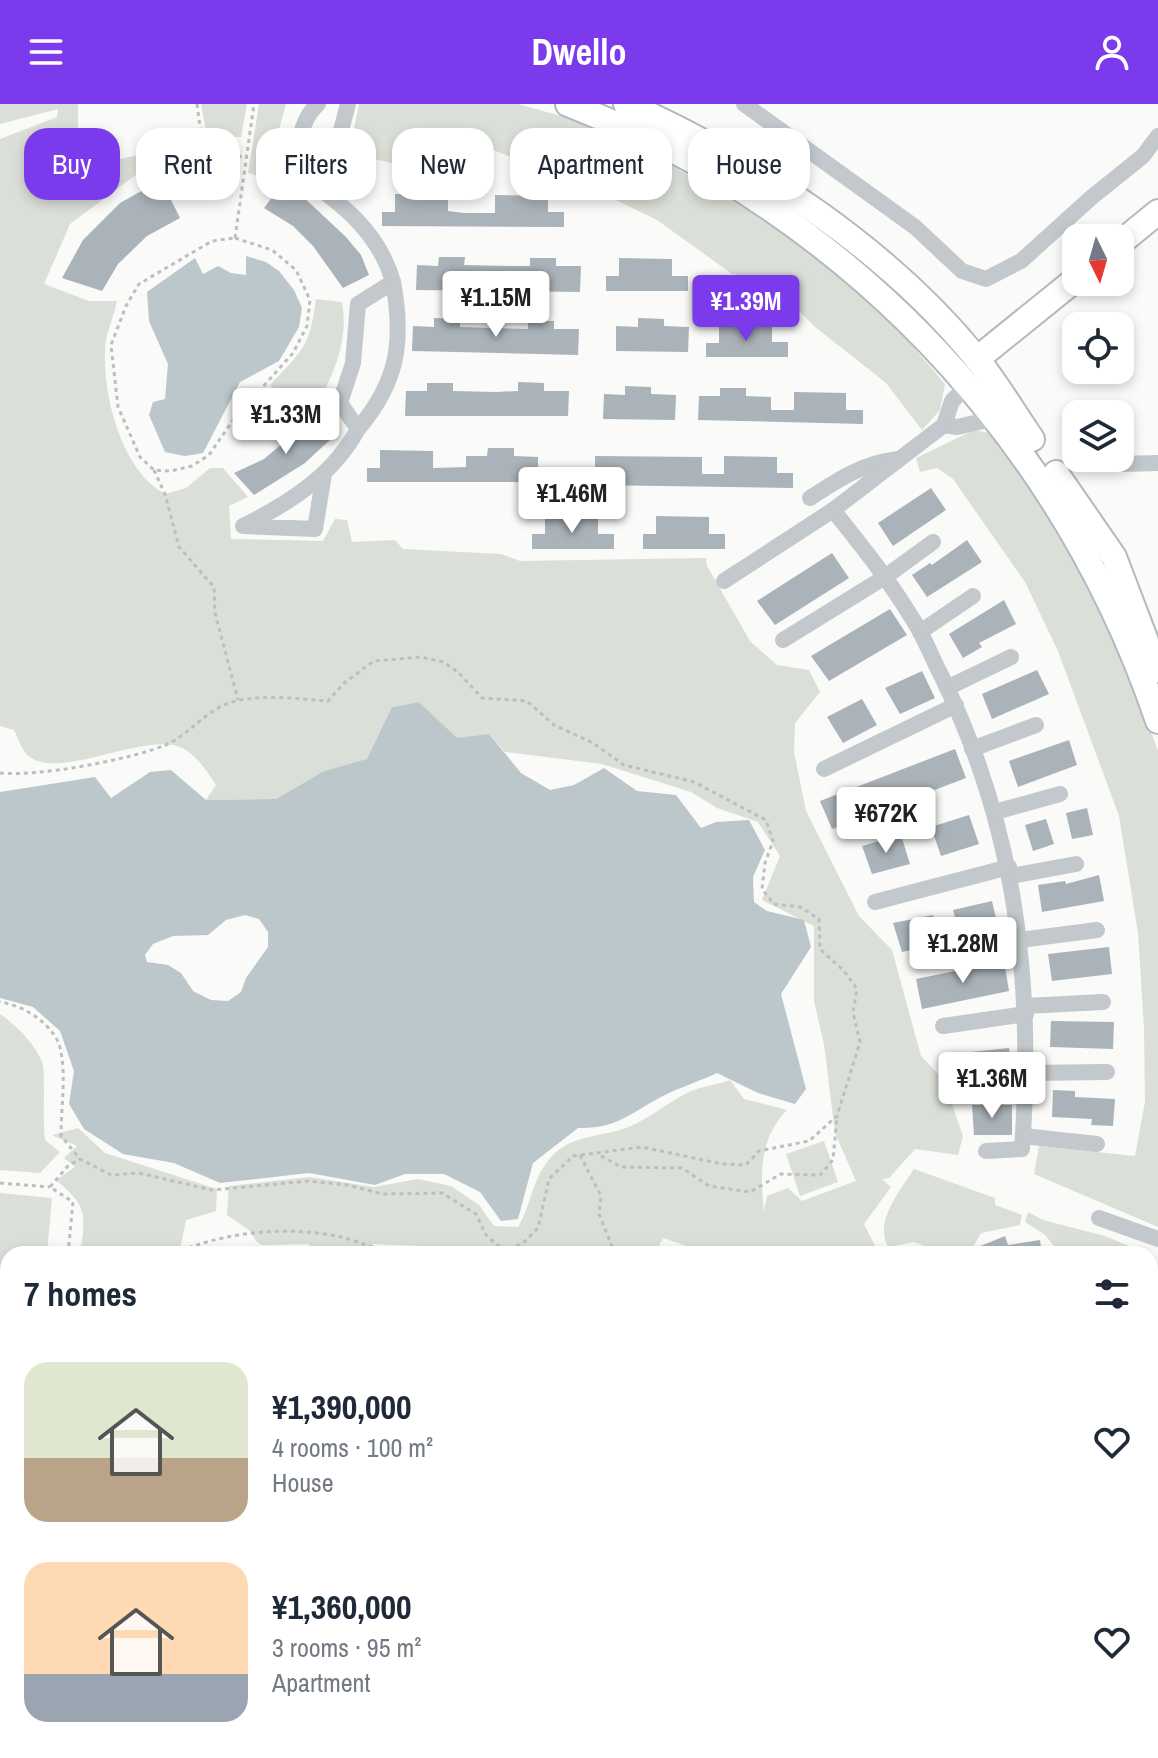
<!DOCTYPE html>
<meta charset="utf-8">
<style>
body{margin:0;font-family:"Archivo Narrow",sans-serif;background:#f2f2f3;color:#1f2937;height:100vh;display:flex;flex-direction:column;font-size:30px;white-space:nowrap}
*{box-sizing:border-box;margin:0}
p{font-size:26px;color:#747a83}
.icon{flex:none;width:44px;height:44px;fill:none;stroke:currentColor;stroke-width:2;stroke-linecap:round;stroke-linejoin:round}
.map{position:relative;flex:1;overflow:hidden}
.panel{position:absolute;left:0px;top:1142px;width:1158px;height:512px;display:flex;flex-direction:column;background:#fff;border-radius:24px 24px 0 0;box-shadow:0 4px 12px #0003}
.panel>*{flex:none}
.hud{position:absolute;left:24px;top:24px;width:1110px;height:72px;display:flex;gap:16px}
.needle{width:52px;rotate:175deg}
.buttons{position:absolute;left:1062px;top:120px;display:grid;gap:16px}
.buttons a{display:grid;place-items:center;width:72px;height:72px;border-radius:16px;background:#fff;box-shadow:0 4px 12px #0003;font-size:40px}
.price{position:absolute;translate:-50% -68px;padding:0 18px;border-radius:8px;background:#fff;color:#222;font-size:26px;line-height:52px;filter:drop-shadow(0 2px 4px #0008)}
.price::after{content:'';position:absolute;left:50%;top:48px;width:24px;height:18px;margin-left:-12px;background:inherit;clip-path:polygon(0 0,100% 0,50% 100%)}
.price.current{background:#7c3aed;color:#fff}
ul{padding:0;list-style:none}
li{display:flex;align-items:center;gap:24px;height:200px;padding:0 24px}
li span{display:grid;place-items:center;flex:none;width:224px;height:160px;border-radius:24px;color:#555}
li>.icon{margin-inline-start:auto}
span .icon{width:96px;height:96px;fill:#fffc;stroke-width:1}
li b{font-size:34px}
h2{display:flex;justify-content:space-between;align-items:center;height:96px;padding:0 24px;font-size:34px}
.pill{padding:0 28px;border-radius:24px;background:#fff;box-shadow:0 4px 12px #0003;font-size:28px;line-height:72px}
.pill.current{background:#7c3aed;color:#fff}
header{display:flex;justify-content:space-between;align-items:center;height:104px;padding:0 24px;background:#7c3aed;color:#fff;font-size:36px;font-weight:700}
.map>svg:first-child{display:block}
.green{fill:#dadfd7}
.water{fill:#bbc7cb;fill-rule:evenodd}
.building{fill:#aab3b9}
.lines{fill:none;stroke-linecap:round;stroke-linejoin:round}
.secondary-casing{stroke:#b3babf;stroke-width:28}
.path{stroke:#bbbfc2;stroke-width:3;stroke-dasharray:4 4;stroke-linecap:butt}
.street{stroke:#c3c8cc;stroke-width:16}
.secondary{stroke:#fff;stroke-width:24}
</style>
<header><svg class="icon" aria-label="menu" viewBox="0 0 24 24"><path d="M4 6h16M4 12h16M4 18h16"/></svg>Dwello<svg class="icon" aria-label="person" viewBox="0 0 24 24"><circle cx="12" cy="8" r="4"/><path d="M4 21q1-7 8-7t8 7"/></svg></header>
<div class="map">
<svg width="1158" height="1654" viewBox="0 0 1158 1654">
<rect width="100%" height="100%" fill="#fafaf8"/>
<g class="green">
<path d="M0 0H78V64L176 43 181 57 179 64H145L70 120 44 180 89 197H117C114 213 105 231 105 246 103 293 122 367 165 390L186 384 210 364H223L248 393 229 402 231 435 323 437 335 415 347 416 352 438 395 436 403 445 501 450 520 457 706 454 707 462 750 537 777 561 809 566 820 588 795 619 794 648 806 707 859 812 892 846 921 952 943 975 963 1032 958 1051 915 1045 889 1074 882 1075 891 1083 864 1120 879 1150H770L752 1144 750 1150H710L663 1134 655 1150H427L424 1142 373 1140V1147L362 1146V1150H309V1140L262 1141 257 1138 249 1126 227 1111 229 1082 309 1073 374 1083 418 1075 451 1082 479 1101 494 1122 518 1123C532 1100 532 1073 552 1052 572 1030 605 1033 631 1022 651 1013 669 998 689 988 702 982 717 981 730 976L744 995 787 1006C759 1035 760 1069 764 1107L767 1092 788 1084 802 1097 856 1077 835 1029 824 940 814 897V822L762 796 780 752 758 718 717 704 691 688 602 660 505 648 489 630 457 635 419 598 392 603 368 655 324 667 276 695 206 696 216 681C207 667 194 647 177 642 139 631 60 675 30 653 22 648 18 634 14 626L0 622V35L57 13 58 5 0 20Z"/>
<polygon points="201,0 247,0 241,33 207,32"/>
<polygon points="259,0 286,0 266,74 248,69"/>
<polygon points="359,0 518,0 561,12 657,53 785,128 873,196 945,280 940,306 922,326 886,279 814,222 766,174 732,170 657,116 583,80 493,46 478,68 429,68 349,49"/>
<path d="M316 195 342 198C349 235 334 271 316 302L287 297 270 281C302 247 310 243 316 195Z"/>
<polygon points="974,326 990,329 1042,392 1113,522 1158,647 1158,1123 1034,1070 1039,1042 1135,1052 1145,998 1144,923 1138,829 1119,712 1058,547 1025,478 953,375 937,364 920,368 916,354"/>
<path d="M0 910C15 920 35 940 42 958 46 972 42 1015 45 1036L60 1048 40 1069 0 1066Z"/>
<path d="M78 1024 105 1049 217 1085 216 1107 186 1116 179 1150H80C86 1110 88 1103 56 1076L75 1063 64 1054 77 1042 52 1031Z"/>
<polygon points="824,1037 838,1078 800,1092 786,1050"/>
<path d="M914 1065 995 1094V1101L1022 1111 1020 1121 981 1129 972 1145 936 1146 914 1138 888 1143C874 1117 900 1087 914 1065Z"/>
<polygon points="0,1089 52,1094 47,1150 8,1150 8,1171 0,1170"/>
<polygon points="1028,1108 1043,1116 1105,1132 1149,1150 1061,1150 1044,1130 1025,1118"/>
<polygon points="1150,1608 1158,1613 1158,1654 977,1654 979,1646 1150,1646"/>
<polygon points="793,1646 883,1646 874,1654 784,1654"/>
</g>
<g class="water">
<polygon points="246,152 266,158 279,167 294,186 302,204 299,223 279,257 240,278 203,349 185,352 165,348 149,311 153,298 165,295 168,260 149,217 147,188 195,154 203,170 218,162 231,169 246,171"/>
<path d="M419 598 457 634 489 630 521 669 550 686 574 681 604 664 637 687 676 691 701 724 716 718 749 716 765 746 753 773 754 798 767 807 804 816 811 843 781 890 806 985 795 1000 758 989 717 969C700 977 681 983 665 991 631 1008 618 1025 578 1024L533 1059 518 1115 501 1117 480 1088 444 1070H405L375 1081 309 1069 220 1079 174 1059 123 1050 84 1025 69 1000 74 967 60 927 33 903 0 894V688L95 673 111 694 150 668 171 666 206 696 276 695 324 667 367 655 392 603ZM245 811 259 815 268 828V843L246 874 241 888 228 897 211 896 193 887 181 869 168 861 147 858 145 851 153 840 173 832 208 831 226 816Z"/>
<polygon points="179,1646 256,1646 257,1654 178,1654"/>
</g>
<g class="building">
<polygon points="161,76 180,114 147,132 118,160 102,187 62,174 83,136 120,99"/>
<polygon points="280,83 300,90 346,133 361,151 369,171 343,184 313,142 293,122 264,104"/>
<polygon points="395,90 448,91 448,107 464,109 495,109 495,91 548,92 548,108 564,108 564,123 382,122 382,108 395,108"/>
<polygon points="439,153 465,153 464,161 508,162 530,162 530,154 556,154 556,162 581,162 580,188 416,186 417,161 438,162"/>
<polygon points="619,154 672,155 672,172 688,172 688,187 606,187 606,172 619,172"/>
<polygon points="434,214 460,215 460,223 528,225 528,217 554,217 554,225 579,225 578,251 412,247 413,222 434,223"/>
<polygon points="638,214 664,215 664,222 689,223 688,248 616,247 616,222 638,223"/>
<polygon points="719,221 772,222 772,238 788,238 788,253 706,253 706,239 719,239"/>
<polygon points="518,278 544,279 544,287 569,287 568,312 405,312 406,287 427,287 427,279 453,279 453,287 496,288 518,287"/>
<polygon points="625,282 651,283 651,290 676,291 675,316 603,315 604,290 625,291"/>
<polygon points="720,284 746,284 746,292 771,293 771,306 794,306 794,288 846,289 846,306 863,306 863,320 698,316 699,292 720,292"/>
<polygon points="316,311 334,332 305,359 254,391 234,369 264,355"/>
<polygon points="488,344 514,344 514,352 538,353 538,378 367,378 367,364 380,364 380,346 433,347 433,364 466,363 466,352 487,352"/>
<polygon points="595,352 702,353 702,370 724,370 724,352 777,353 777,369 793,369 793,384 595,381"/>
<polygon points="931,384 946,406 893,442 878,419"/>
<polygon points="545,412 598,413 598,430 614,430 614,445 532,445 532,430 545,430"/>
<polygon points="656,412 709,413 709,430 725,430 725,445 643,445 643,430 656,430"/>
<polygon points="967,436 982,458 927,493 912,471 930,459 932,461"/>
<polygon points="832,449 849,474 775,521 757,497"/>
<polygon points="1004,496 1016,520 979,539 982,543 963,554 949,530"/>
<polygon points="890,505 907,531 829,577 811,552"/>
<polygon points="1037,566 1049,590 992,615 982,590"/>
<polygon points="922,567 935,594 900,610 885,584"/>
<polygon points="862,595 877,621 843,639 827,613"/>
<polygon points="1069,636 1077,661 1018,683 1009,657"/>
<polygon points="955,645 966,674 832,725 820,697"/>
<polygon points="1087,704 1093,731 1072,735 1066,709"/>
<polygon points="969,711 979,740 941,752 931,723"/>
<polygon points="1046,715 1054,740 1033,747 1025,721"/>
<polygon points="901,731 910,760 872,770 862,742"/>
<polygon points="1099,771 1104,797 1042,808 1038,781 1065,777 1066,780"/>
<polygon points="992,797 999,827 961,835 953,806"/>
<polygon points="933,811 940,840 902,848 893,819"/>
<polygon points="1109,843 1112,870 1052,877 1048,850"/>
<polygon points="1004,857 1009,887 922,905 916,875"/>
<polygon points="1051,917 1114,918 1113,945 1050,943"/>
<polygon points="1009,944 1012,974 964,979 961,949"/>
<polygon points="1053,986 1075,987 1075,993 1115,995 1113,1022 1091,1021 1092,1015 1052,1013"/>
<polygon points="972,1001 1012,1001 1012,1031 974,1031"/>
<polygon points="1005,1132 1008,1141 1040,1136 1042,1150 961,1150"/>
</g>
<g class="lines">
<defs>
<g id="secondary">
<path d="M568 0C622 22 676 45 726 76 930 201 1081 390 1158 617"/>
<path d="M626 0C754 57 888 145 977 255 997 280 1014 309 1032 335"/>
<polyline points="1120,139 1158,108"/>
<polyline points="977,255 1076,175"/>
<polyline points="1056,369 1114,453 1157,566"/>
<polyline points="1150,1256 1158,1233"/>
<polyline points="1150,1299 1158,1283"/>
<polyline points="1150,1567 1158,1573"/>
<polyline points="886,1654 894,1646"/>
<polyline points="912,1654 922,1646"/>
<polyline points="943,1654 944,1646"/>
</g>
</defs>
<use href="#secondary" class="secondary-casing"/>
<g class="path">
<polyline points="197,0 204,54 246,52"/>
<polygon points="235,134 272,146 296,166 310,196 307,222 293,249 231,319 209,351 192,362 171,367 154,366 140,353 118,303 111,241 126,202 139,180 212,137"/>
<polyline points="235,134 254,0"/>
<polyline points="154,366 165,390 179,443 214,483 215,509 238,596"/>
<path d="M0 669C38 673 127 656 163 642 191 631 207 603 236 597 265 590 299 595 328 597L344 579 374 557 421 553 443 558 458 568 482 594 527 597 554 621 593 639 624 661 694 678 766 716 773 737 765 759 762 785 774 800 800 803 819 815 820 845 844 867 857 885 853 908 860 938 837 1012 809 1037 759 1047 746 1061 722 1060 642 1043 573 1052 549 1075 538 1124 524 1138 505 1148 486 1131 476 1110 442 1089 382 1090 348 1081 308 1077 212 1086 139 1069 111 1071 80 1055 61 1032C61 1005 66 974 61 948 57 922 24 901 0 898"/>
<polyline points="580,1051 601,1092 599,1110 615,1150"/>
<polyline points="601,1052 621,1063 682,1064 709,1082 750,1088 781,1070 820,1071 833,1056 837,1012"/>
<polyline points="0,1079 50,1083"/>
<polyline points="68,1150 73,1098 50,1083 68,1062 80,1055"/>
<path d="M174 1150C221 1128 289 1121 341 1133 357 1137 374 1144 389 1150"/>
<polyline points="0,1427 8,1427"/>
<polyline points="0,1546 8,1546"/>
<polyline points="0,1622 8,1622"/>
</g>
<g class="street">
<path d="M318 0C301 14 294 49 299 71 341 98 379 128 393 178L358 200 353 259 340 299 358 325C333 371 290 399 243 422L315 425 324 370"/>
<polyline points="744,0 915,123 962,167 986,175 1021,157 1092,93 1143,52 1158,32"/>
<polyline points="325,87 348,0"/>
<polyline points="968,281 952,297 944,321 957,323 996,314"/>
<path d="M358 325C398 278 404 237 393 178"/>
<polyline points="1120,360 1158,359"/>
<path d="M810 394C839 375 863 359 898 355"/>
<path d="M833 406C861 441 889 476 912 514 924 532 932 554 942 573 1016 725 1034 878 1022 1045L986 1047"/>
<polyline points="724,477 833,406 944,321"/>
<polyline points="920,528 973,492"/>
<polyline points="783,536 885,473 933,438"/>
<polyline points="947,584 1011,553"/>
<polyline points="972,645 1036,621"/>
<polyline points="824,665 956,601"/>
<polyline points="995,708 1060,690"/>
<polyline points="1011,772 1076,760"/>
<polyline points="875,798 1009,763"/>
<polyline points="1020,836 1097,826"/>
<polyline points="1025,902 1103,898"/>
<polyline points="943,922 1026,910"/>
<polyline points="1027,969 1107,968"/>
<polyline points="1023,1032 1097,1040"/>
<polyline points="1099,1114 1158,1135"/>
</g>
<use href="#secondary" class="secondary"/>
</g>
</svg>
<div class="buttons">
<a><svg class="needle" viewBox="-14 -14 28 28"><path d="M0-13l5 13h-10z" fill="#e53935"/><path d="M0 13l5-13h-10z" fill="#747a83"/></svg></a>
<a><svg class="icon" aria-label="locate" viewBox="0 0 24 24"><circle cx="12" cy="12" r="6"/><path d="M12 2v4M12 18v4M2 12h4M18 12h4"/></svg></a>
<a><svg class="icon" aria-label="layers" viewBox="0 0 24 24"><path d="M12 4l9 5-9 5-9-5zM3 14l9 5 9-5"/></svg></a>
</div>
<b class="price" style="left:496px;top:235px">¥1.15M</b>
<b class="price current" style="left:746px;top:239px">¥1.39M</b>
<b class="price" style="left:286px;top:352px">¥1.33M</b>
<b class="price" style="left:572px;top:431px">¥1.46M</b>
<b class="price" style="left:886px;top:751px">¥672K</b>
<b class="price" style="left:963px;top:881px">¥1.28M</b>
<b class="price" style="left:992px;top:1016px">¥1.36M</b>
<div class="hud">
<a class="pill current">Buy</a>
<a class="pill">Rent</a>
<a class="pill">Filters</a>
<a class="pill">New</a>
<a class="pill">Apartment</a>
<a class="pill">House</a>
</div>
<section class="panel">
<h2>7 homes<svg class="icon" aria-label="filters" viewBox="0 0 24 24"><path d="M4 7h16M4 17h16"/><circle cx="9" cy="7" r="2"/><circle cx="15" cy="17" r="2"/></svg></h2>
<ul>
<li><span style="background:linear-gradient(#dfe7d0 60%,#b9a48a 0)"><svg class="icon" aria-label="home" viewBox="0 0 24 24"><path d="M3 11l9-7 9 7M6 9v11h12V9"/></svg></span><div><b>¥1,390,000</b><p>4 rooms · 100 m²</p><p>House</p></div><svg class="icon" aria-label="heart" viewBox="0 0 24 24"><path d="M12 20l-8-8c-3-5 5-10 8-4 3-6 11-1 8 4z"/></svg></li>
<li><span style="background:linear-gradient(#ffd9b3 70%,#9aa5b1 0)"><svg class="icon" aria-label="home" viewBox="0 0 24 24"><path d="M3 11l9-7 9 7M6 9v11h12V9"/></svg></span><div><b>¥1,360,000</b><p>3 rooms · 95 m²</p><p>Apartment</p></div><svg class="icon" aria-label="heart" viewBox="0 0 24 24"><path d="M12 20l-8-8c-3-5 5-10 8-4 3-6 11-1 8 4z"/></svg></li>
</ul>
</section>
</div>
